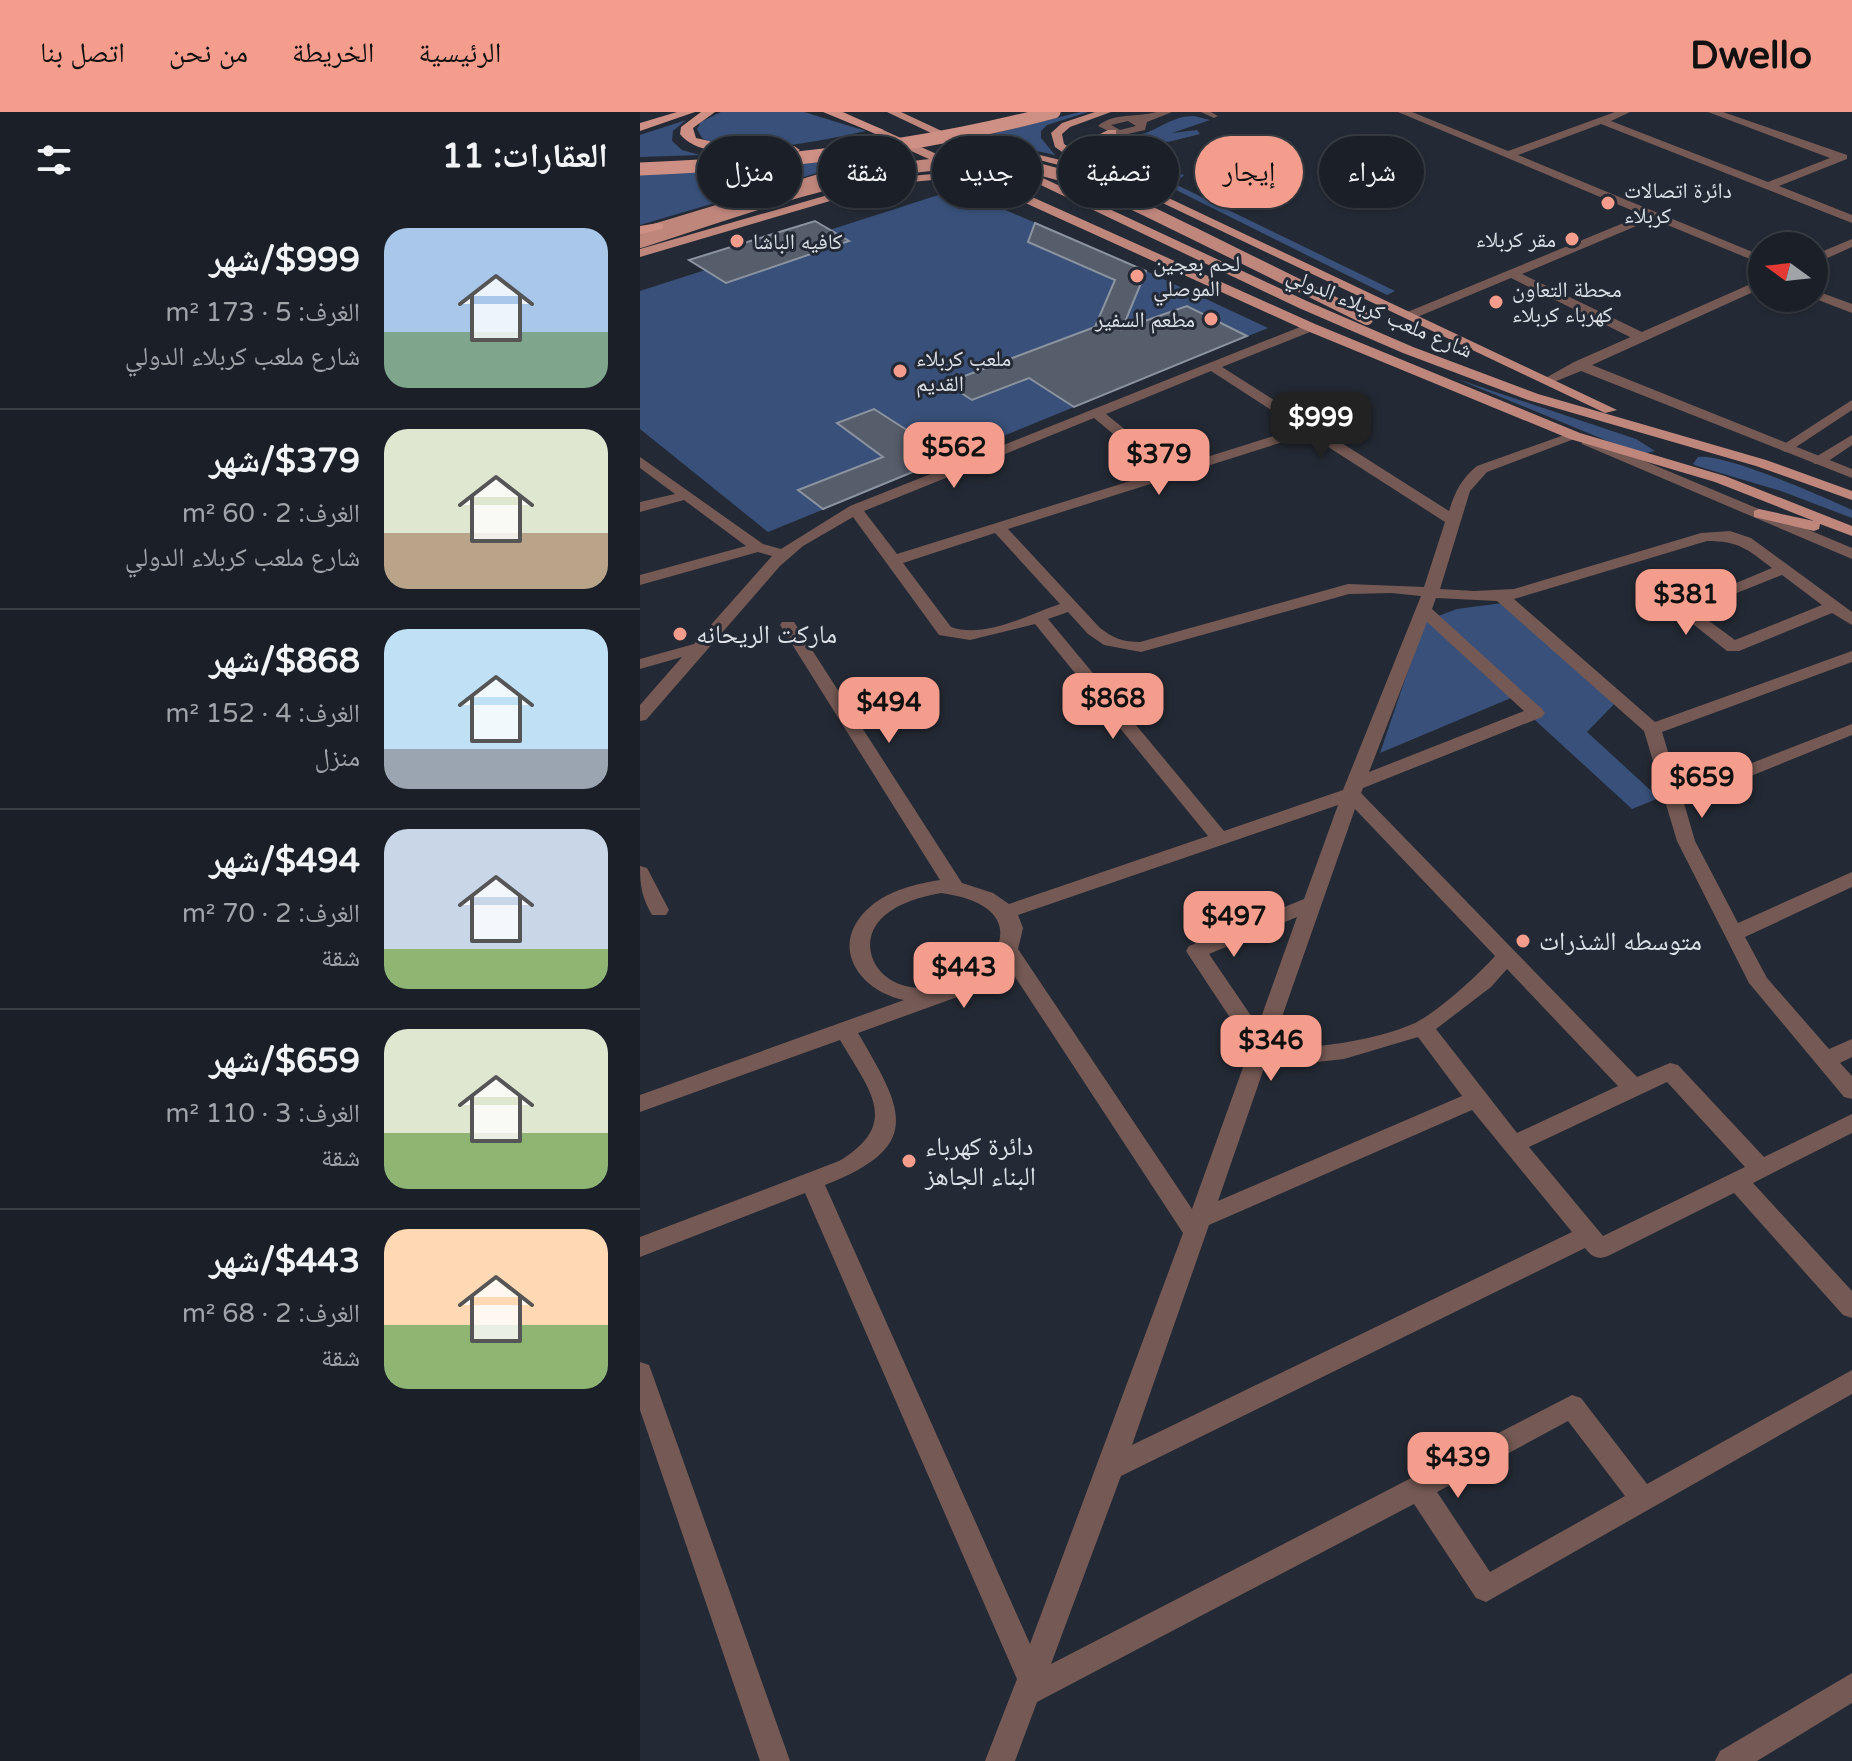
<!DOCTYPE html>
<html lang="ar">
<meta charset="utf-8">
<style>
body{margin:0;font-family:"Varela Round","Noto Naskh Arabic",sans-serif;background:#282d34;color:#f1f3f6;direction:rtl;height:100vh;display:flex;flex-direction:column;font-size:30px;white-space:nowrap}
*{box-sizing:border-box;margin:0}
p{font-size:26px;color:#a0a3a8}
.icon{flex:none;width:44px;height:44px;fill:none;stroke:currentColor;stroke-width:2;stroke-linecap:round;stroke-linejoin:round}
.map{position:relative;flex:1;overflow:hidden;direction:ltr}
.sheet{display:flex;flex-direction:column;background:#1b2028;width:640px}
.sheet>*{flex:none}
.guide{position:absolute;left:24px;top:24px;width:760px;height:72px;direction:rtl;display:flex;gap:16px}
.needle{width:52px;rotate:285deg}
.buttons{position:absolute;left:1108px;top:120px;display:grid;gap:16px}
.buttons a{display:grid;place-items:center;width:80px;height:80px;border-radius:50%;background:#1b2028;box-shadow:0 2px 6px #0004,0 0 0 2px #393e45;font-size:40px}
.price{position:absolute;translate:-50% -68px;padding:0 18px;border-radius:16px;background:#f59d8d;color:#111;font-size:26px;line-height:52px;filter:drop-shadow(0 2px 4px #0008)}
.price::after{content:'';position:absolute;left:50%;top:48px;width:24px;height:18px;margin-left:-12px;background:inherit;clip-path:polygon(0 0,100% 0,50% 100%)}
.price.current{background:#222;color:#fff}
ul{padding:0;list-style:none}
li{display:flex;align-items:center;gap:24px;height:200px;padding:0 32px}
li+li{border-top:2px solid #393e45}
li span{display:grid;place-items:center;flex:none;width:224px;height:160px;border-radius:24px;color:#555}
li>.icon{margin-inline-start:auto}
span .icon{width:96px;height:96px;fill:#fffc;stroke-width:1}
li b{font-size:34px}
h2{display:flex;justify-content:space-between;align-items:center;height:96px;padding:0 32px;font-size:34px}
.pill{padding:0 28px;border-radius:36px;background:#1b2028;box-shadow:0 2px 6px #0004,0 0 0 2px #393e45;font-size:28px;line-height:72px}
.pill.current{background:#f59d8d;color:#111}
header{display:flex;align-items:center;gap:48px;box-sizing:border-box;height:112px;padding:0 40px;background:#f59d8d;color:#111}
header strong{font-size:38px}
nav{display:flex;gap:44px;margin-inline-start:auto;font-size:28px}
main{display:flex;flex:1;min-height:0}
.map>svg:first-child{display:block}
.green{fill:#39517a}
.building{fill:#575e6b;stroke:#8b93a0;stroke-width:2}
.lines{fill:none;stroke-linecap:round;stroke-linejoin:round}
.service{fill:#755954;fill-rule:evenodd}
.minor{fill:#755954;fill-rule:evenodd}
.tertiary{fill:#755954;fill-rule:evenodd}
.primary{fill:#bf867c;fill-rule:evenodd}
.trunk{fill:#ce8f84;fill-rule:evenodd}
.primary-bridge{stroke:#bf867c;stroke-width:12}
.trunk-bridge{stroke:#ce8f84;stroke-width:13}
.poi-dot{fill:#f59d8d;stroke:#242a35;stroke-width:3}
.labels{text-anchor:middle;stroke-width:6;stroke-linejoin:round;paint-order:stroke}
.far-poi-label{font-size:22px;fill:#dce0e7;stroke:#242a35;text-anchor:start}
.far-street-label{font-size:22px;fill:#dce0e7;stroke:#242a35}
.poi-label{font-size:26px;fill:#dce0e7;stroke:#242a35;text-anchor:start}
</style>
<header>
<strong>Dwello</strong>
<nav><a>الرئيسية</a><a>الخريطة</a><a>من نحن</a><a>اتصل بنا</a></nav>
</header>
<main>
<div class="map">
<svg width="1212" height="1649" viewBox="0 0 1212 1649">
<rect width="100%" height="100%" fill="#242a35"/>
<g class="green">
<path d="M81 0H164L226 19C183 28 102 47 62 26L57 17 61 10Z"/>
<polygon points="440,0 448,0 407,13 401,19 401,26 415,43 336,26"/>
<path d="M554 4 570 8 532 21 557 18 560 22 528 30 511 27 499 31 507 39 499 44 514 57 510 59C522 63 532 58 544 63L535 72 755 179 747 183 526 73 514 72 508 67 509 65C489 55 463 54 445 38 459 23 481 28 499 23 519 18 531 4 554 4Z"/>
<polygon points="46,8 33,19 32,29 42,38 60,43 0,45 0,23"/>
<polygon points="233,42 201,54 0,113 0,63"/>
<polygon points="317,77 504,158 628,216 128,420 0,317 0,179"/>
<polygon points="817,267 996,327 1015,339 1006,341 982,335"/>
<path d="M1058 345C1087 342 1181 384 1212 398V406L1141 379 1057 354 1053 352Z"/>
<polygon points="863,491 977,589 947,620 1019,686 992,697 871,586 740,641 785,509 817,497"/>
</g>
<g class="building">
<polygon points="175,109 209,129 86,171 49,148"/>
<polygon points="395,111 506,159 482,217 547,194 607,224 434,295 389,266 332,288 306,271 455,215 475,168 388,130"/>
<polygon points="234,297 309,345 183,397 158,378 243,345 197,311"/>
</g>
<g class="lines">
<polygon class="service" points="561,0 571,0 578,4 574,6"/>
<g class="minor">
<path d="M516 0H532L507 10 505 18 479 24 458 14C474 0 496 6 516 0ZM488 9 496 14 480 18 471 13Z"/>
<polygon points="758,0 772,0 868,39 975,0 990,0 971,9 1128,70 1190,46 1068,0 1083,0 1207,43 1207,47 1139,74 1212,103 1212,111 961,12 878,43 1122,144 1122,152 1013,107 882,162 1006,222 1006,228 996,228 871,166 770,208 764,204 765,201 1003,103"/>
<polygon points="1174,178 1212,192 1212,201 1173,186"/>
<path d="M670 211 675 212V218L582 255 809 399C815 380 821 367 837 354L930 321 935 320 942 324 847 360 830 379 800 477 834 479 874 477 1061 421 1090 419 1111 426 1212 500V513L1192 501 1099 539H1087L1034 497 1132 456C1107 437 1099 429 1067 429L874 487 1015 610 1212 539V550L1022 620 1040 679 1212 612V623L1044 691 1055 729 1098 811 1212 760V775L1105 825 1127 866 1189 937 1212 927V945L1200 951 1212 964V987L1204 985 1109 871 1037 729 1004 619 857 489 796 486 792 497 902 597 905 601 902 605 723 676 721 681 997 965 1030 951 1038 953 1124 1045 1212 1002V1021L1113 1071 1212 1179V1206L1203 1203 1094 1081 968 1144C957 1148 952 1145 945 1136L481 1364 411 1552 932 1283 941 1286 1007 1372 1212 1258V1282L846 1490 836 1486 774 1392 397 1590 375 1649H345L377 1567 165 1081 0 1145V1125L199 1049C262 1011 229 978 200 928L0 1000V983L264 888C217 878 187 831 231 794 250 778 276 772 300 768L140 513 142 510H154L156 513 322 771 353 781 369 792 568 724 395 512 330 528 299 523 213 405 163 434 140 454 6 608 0 609V593L42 545 0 557V547L54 532 132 444 118 440 0 473V463L106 434 44 388 0 400V390L35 382 0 356V345L123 432 141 437 210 394ZM571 259 659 316 532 356 466 302ZM454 306 519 360 257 442 224 399ZM668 322 805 410 784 475 708 472 500 530C483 530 472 526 459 515L368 417ZM355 421 420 492C390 502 344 527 311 515L263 451ZM1142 463 1182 493 1095 528 1054 498ZM751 481 781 484 703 678 584 719 408 507 428 500 448 522 464 533 501 540 709 482ZM787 510 884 599 729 660ZM698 693 664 787 549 834 546 839 610 936 552 1097 378 837 383 816 378 803ZM715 697 855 844C837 864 799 899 775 911 730 931 678 934 630 939ZM301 781C421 797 334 898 259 872 230 861 219 826 244 804 260 790 281 785 301 781ZM657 805 618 914 569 842ZM368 854 543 1121 390 1532 185 1073C284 1034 264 999 218 921L342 876ZM867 857 978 974 877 1021 796 917 851 875ZM778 925 822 984 578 1089 624 956 704 947ZM1027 970 1105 1055 963 1124 889 1035ZM832 998 932 1120 492 1333 569 1113ZM928 1309 985 1384 850 1460 797 1380Z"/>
<polygon points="1212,288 1212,298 1150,339 1145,340 1138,336"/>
<polygon points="1212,323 1212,333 1184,352 1174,352 1174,346"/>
<path d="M0 754 7 756 29 798 26 803H12C2 786 0 774 0 754Z"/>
<polygon points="0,1250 9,1253 12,1261 150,1649 120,1649 0,1298"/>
<polygon points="1212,1561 1212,1591 1117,1649 1075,1649 1080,1639"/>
</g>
<g class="tertiary">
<polygon points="1212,127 1212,135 1174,152 1174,143"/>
<polygon points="1122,167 1122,176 952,253 1212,357 1212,366 941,259 909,272 902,268 934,250"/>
<polygon points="947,325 1212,436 1212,447 942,332 942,326"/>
</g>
<g class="primary">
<polygon points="189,0 203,0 675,212 940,321 1085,364 1212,414 1212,424 1180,412 1179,417 1174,419 1114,405 1114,399 1119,397 1174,409 1075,370 930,327 665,218 339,70 334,72 293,68 248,72 0,145 0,137 247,66 293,62 329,65 260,34 259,39 236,51 0,124 0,116 228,47 250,35 250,29"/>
<polygon points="247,0 261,0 669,190 773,235 898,282 1126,348 1212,379 1212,388 1116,354 888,288 763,241 659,196"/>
<polygon points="455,0 471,0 430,15 422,22 424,32 437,40 436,34 468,18 476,18 476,22 446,37 463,51 449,55 499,72 977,298 965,301 491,76 457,63 341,33 346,30 441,53 415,35 411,21 422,11"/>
</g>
<g class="trunk">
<polygon points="37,0 55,0 0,19 0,11"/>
<path d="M61 0H75L53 16 56 26 91 34H154L160 38 154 42C124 42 60 48 40 22L41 15Z"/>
<polygon points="183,0 200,0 244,18 234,21"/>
<polygon points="18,111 23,112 23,118 0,122 0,114"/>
</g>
<path class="primary-bridge" d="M0 130C117 93 279 29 402 58 456 71 503 97 553 121 611 150 669 178 727 207"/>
<path class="trunk-bridge" d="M0 57C141 52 278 36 414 0"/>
</g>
<g class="poi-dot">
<circle cx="968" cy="91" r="8"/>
<circle cx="932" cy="127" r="8"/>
<circle cx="97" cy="129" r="8"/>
<circle cx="497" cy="164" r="8"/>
<circle cx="856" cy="190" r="8"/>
<circle cx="571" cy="207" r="8"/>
<circle cx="260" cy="259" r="8"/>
<circle cx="40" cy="522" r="8"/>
<circle cx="883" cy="829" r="8"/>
<circle cx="269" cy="1049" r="8"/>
</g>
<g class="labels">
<g class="far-poi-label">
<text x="984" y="86">دائرة اتصالات<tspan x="984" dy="25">كربلاء</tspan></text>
<text x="916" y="135" text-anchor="end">مقر كربلاء</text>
<text x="113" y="137">كافيه الباشا</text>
<text x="513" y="159">لحم بعجين<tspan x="513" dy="25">الموصلي</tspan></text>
<text x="872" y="185">محطة التعاون<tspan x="872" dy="25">كهرباء كربلاء</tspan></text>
<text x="555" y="215" text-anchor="end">مطعم السفير</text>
<text x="276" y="254">ملعب كربلاء<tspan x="276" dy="25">القديم</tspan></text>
</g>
<g class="far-street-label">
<text transform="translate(740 200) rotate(23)" y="8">شارع ملعب كربلاء الدولي</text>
</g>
<g class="poi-label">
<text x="56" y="531">ماركت الريحانه</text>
<text x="899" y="838">متوسطه الشذرات</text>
<text x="285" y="1043">دائرة كهرباء<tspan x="285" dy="30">البناء الجاهز</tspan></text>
</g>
</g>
</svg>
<div class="buttons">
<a><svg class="needle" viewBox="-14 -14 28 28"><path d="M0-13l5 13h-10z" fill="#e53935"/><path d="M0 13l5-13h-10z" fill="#a0a3a8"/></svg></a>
</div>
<b class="price current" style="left:681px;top:348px">$999</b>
<b class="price" style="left:314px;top:378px">$562</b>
<b class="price" style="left:519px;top:385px">$379</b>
<b class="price" style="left:1046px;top:525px">$381</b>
<b class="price" style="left:473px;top:629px">$868</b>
<b class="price" style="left:249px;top:633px">$494</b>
<b class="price" style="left:1062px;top:708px">$659</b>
<b class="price" style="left:594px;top:847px">$497</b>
<b class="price" style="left:324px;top:898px">$443</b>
<b class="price" style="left:631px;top:971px">$346</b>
<b class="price" style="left:818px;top:1388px">$439</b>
<div class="guide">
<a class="pill">شراء</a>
<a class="pill current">إيجار</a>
<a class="pill">تصفية</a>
<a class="pill">جديد</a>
<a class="pill">شقة</a>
<a class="pill">منزل</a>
</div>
</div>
<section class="sheet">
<h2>العقارات: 11<svg class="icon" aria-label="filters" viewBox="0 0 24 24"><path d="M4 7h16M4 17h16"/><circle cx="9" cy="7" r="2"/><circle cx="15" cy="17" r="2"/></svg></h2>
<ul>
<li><span style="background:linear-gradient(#a9c7e8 65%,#7fa58c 0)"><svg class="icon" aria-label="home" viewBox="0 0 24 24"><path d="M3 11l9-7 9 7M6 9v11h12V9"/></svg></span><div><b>$999/شهر</b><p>الغرف: 5 · 173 m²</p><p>شارع ملعب كربلاء الدولي</p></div></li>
<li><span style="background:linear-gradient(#dfe7d0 65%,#b9a48a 0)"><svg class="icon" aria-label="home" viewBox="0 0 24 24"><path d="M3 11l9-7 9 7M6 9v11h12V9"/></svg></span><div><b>$379/شهر</b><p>الغرف: 2 · 60 m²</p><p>شارع ملعب كربلاء الدولي</p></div></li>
<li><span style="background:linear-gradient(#bfe0f5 75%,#9aa5b1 0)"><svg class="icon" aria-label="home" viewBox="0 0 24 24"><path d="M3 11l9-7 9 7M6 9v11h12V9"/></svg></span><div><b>$868/شهر</b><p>الغرف: 4 · 152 m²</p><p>منزل</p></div></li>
<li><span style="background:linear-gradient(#c9d6e8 75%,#8fb573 0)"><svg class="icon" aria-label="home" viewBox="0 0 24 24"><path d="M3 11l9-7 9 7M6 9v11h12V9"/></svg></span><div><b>$494/شهر</b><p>الغرف: 2 · 70 m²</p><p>شقة</p></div></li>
<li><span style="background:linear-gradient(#dfe7d0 65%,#8fb573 0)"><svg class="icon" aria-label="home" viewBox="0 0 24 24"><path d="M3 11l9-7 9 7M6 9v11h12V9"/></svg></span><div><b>$659/شهر</b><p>الغرف: 3 · 110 m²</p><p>شقة</p></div></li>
<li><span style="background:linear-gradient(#ffd9b3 60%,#8fb573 0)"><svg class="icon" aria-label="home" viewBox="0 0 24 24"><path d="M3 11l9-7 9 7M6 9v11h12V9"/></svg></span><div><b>$443/شهر</b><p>الغرف: 2 · 68 m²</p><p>شقة</p></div></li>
</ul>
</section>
</main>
